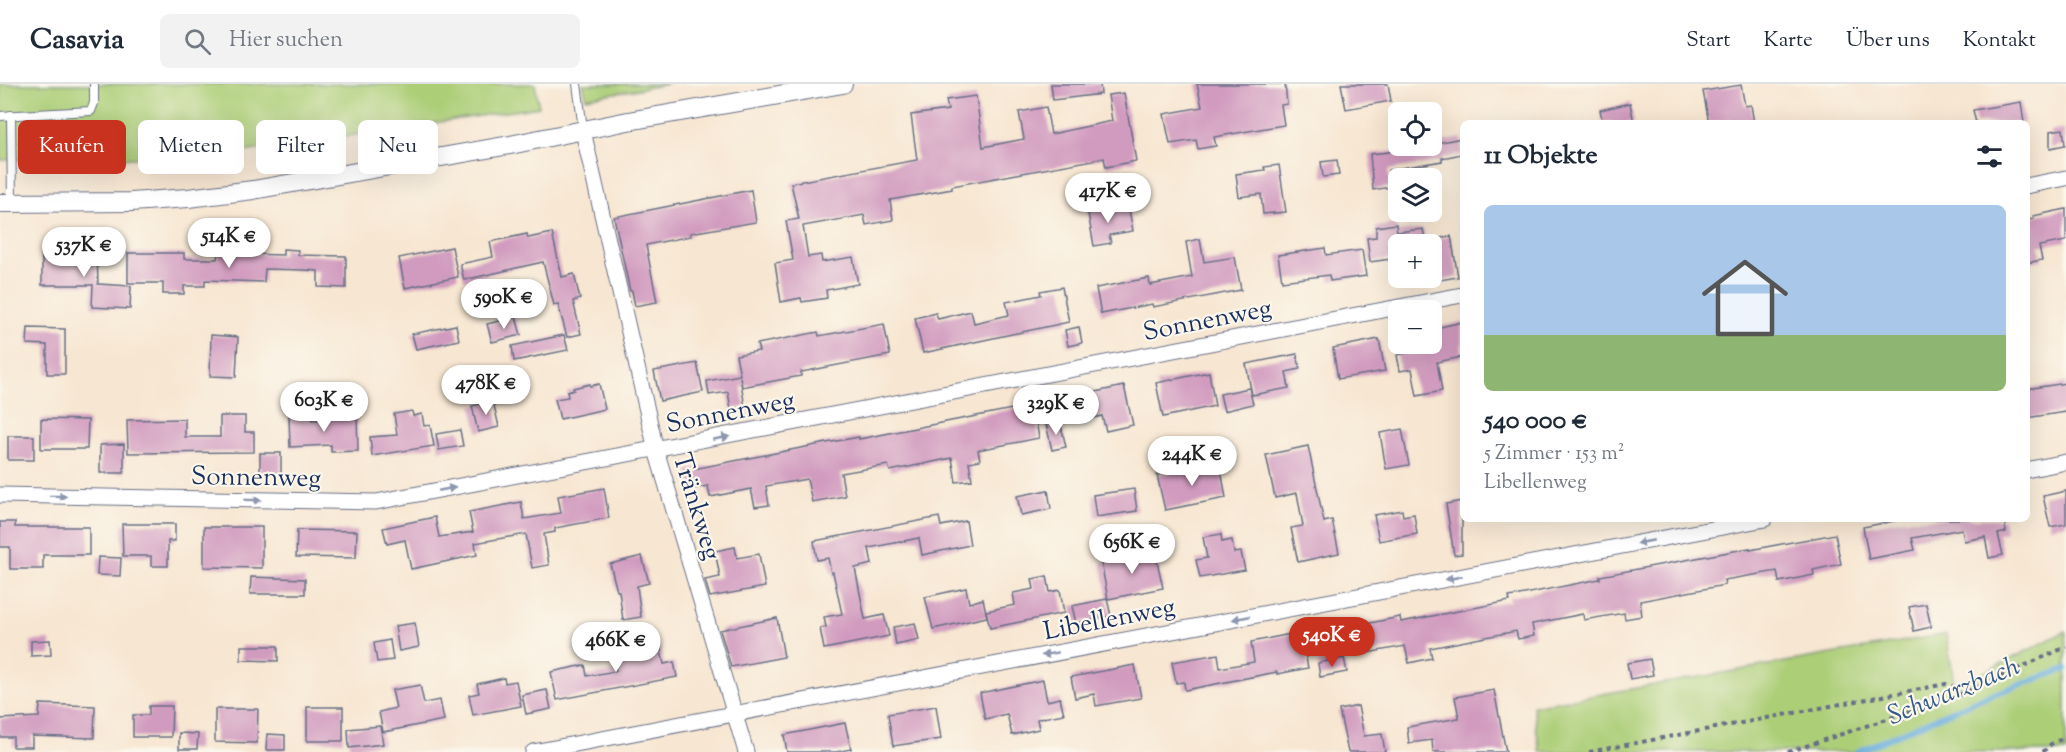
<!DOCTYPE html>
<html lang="de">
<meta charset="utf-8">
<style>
body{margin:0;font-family:"Sorts Mill Goudy",serif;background:#f2f2f3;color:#1f2937;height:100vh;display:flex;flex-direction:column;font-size:22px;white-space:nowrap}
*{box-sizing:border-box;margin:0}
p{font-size:20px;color:#747a83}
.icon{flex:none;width:33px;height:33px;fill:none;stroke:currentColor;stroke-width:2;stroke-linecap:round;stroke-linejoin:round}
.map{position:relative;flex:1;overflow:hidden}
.details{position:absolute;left:1460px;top:36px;width:570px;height:402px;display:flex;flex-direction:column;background:#fff;border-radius:9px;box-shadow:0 6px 24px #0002}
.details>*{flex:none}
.hud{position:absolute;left:18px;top:36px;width:570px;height:54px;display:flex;gap:12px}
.fabs{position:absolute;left:1388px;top:18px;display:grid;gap:12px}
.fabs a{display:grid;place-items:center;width:54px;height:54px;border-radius:9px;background:#fff;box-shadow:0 6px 24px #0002;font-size:30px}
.price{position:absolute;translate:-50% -51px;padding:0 14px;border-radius:21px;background:#fff;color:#222;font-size:20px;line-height:39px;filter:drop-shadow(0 2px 3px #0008)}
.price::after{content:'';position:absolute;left:50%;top:36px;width:18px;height:14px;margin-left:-9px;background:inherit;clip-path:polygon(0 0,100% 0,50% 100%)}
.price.current{background:#c8321e;color:#fff}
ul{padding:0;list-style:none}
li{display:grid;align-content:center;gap:12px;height:318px;padding:0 24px}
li+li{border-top:2px solid #e0e1e3}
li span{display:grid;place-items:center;height:186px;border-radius:9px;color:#555}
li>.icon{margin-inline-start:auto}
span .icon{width:108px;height:108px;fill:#fffc;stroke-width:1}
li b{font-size:26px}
h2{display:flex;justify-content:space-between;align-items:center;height:72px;padding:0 24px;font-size:26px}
.chip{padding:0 21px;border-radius:9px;background:#fff;box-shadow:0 6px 24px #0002;font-size:21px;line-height:54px}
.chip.current{background:#c8321e;color:#fff}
header{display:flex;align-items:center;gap:36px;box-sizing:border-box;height:84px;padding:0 30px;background:#fff;border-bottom:2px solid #e0e1e3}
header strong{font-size:28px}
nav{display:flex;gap:33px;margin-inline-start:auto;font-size:21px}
.search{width:420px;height:54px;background:#f2f2f3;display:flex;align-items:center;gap:15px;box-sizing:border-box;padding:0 21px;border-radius:9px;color:#747a83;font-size:22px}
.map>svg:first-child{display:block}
.green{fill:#acce77;stroke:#647e6a;stroke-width:1.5}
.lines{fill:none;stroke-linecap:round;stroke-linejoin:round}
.stream{stroke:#65abdc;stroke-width:6}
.building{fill:#d19bbf}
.service-casing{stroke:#686f86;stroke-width:10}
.minor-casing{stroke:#686f86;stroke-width:17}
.tertiary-casing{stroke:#686f86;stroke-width:20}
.path{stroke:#686f86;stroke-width:4;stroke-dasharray:4.5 4.5;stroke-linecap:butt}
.service{stroke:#fff;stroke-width:8}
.minor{stroke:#fff;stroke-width:15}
.tertiary{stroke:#fff;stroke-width:18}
.oneway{fill:#8d97ae}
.labels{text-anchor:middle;stroke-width:4.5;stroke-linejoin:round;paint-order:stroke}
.street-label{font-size:26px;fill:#1b2f5e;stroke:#fbf7ec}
.water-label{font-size:27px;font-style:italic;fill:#355a8a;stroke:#fbf7ec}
</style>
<header>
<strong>Casavia</strong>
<div class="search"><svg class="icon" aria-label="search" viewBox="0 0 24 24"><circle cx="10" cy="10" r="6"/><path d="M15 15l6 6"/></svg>Hier suchen</div>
<nav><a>Start</a><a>Karte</a><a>Über uns</a><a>Kontakt</a></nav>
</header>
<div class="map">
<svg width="2066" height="668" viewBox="0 0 2066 668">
<rect width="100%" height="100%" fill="#fbf7ec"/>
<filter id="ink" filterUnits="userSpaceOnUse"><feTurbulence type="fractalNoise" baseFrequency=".0167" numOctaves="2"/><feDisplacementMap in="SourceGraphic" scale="12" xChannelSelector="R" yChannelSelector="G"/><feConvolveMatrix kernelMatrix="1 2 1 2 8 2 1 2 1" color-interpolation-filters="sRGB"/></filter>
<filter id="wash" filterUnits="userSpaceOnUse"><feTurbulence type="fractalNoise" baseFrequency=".008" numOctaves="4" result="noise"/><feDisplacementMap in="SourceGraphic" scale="24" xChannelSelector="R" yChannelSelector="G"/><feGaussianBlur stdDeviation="1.35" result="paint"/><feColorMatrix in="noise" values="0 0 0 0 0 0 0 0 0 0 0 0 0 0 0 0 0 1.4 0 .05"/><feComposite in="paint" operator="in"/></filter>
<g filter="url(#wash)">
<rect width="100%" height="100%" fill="#f7e6d1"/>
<g class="green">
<polygon points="0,0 535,0 539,23 210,73 0,76"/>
<polygon points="583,0 668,0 586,14"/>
<polygon points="2066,547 2066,668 1540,668 1533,622 1946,550 1955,603"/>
</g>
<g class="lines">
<polyline class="stream" points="1857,668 1982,614 2066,585"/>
</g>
<g id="blocks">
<g class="building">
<polygon points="1051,0 1100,0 1101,10 1053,16"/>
<polygon points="1197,0 1285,0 1287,20 1281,21 1284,41 1214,53 1216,62 1198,65 1196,56 1170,60 1164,30 1202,23"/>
<polygon points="1341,0 1388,0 1391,17 1346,25"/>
<polygon points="1741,1 1745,22 1751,21 1754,39 1733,39 1732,36 1709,39 1703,7"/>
<polygon points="1124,9 1136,77 1106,83 1104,74 952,102 952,105 890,116 893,136 866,141 864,131 803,142 808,173 821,171 822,178 853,173 858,200 826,206 827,214 802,218 801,214 781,218 775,179 793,176 786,137 799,135 791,99 917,76 911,31 948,26 946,16 976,12 983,63 1024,55 1019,28 1046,23 1051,50 1112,37 1108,11"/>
<polygon points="2021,18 2024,39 1976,39 1973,26"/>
<polygon points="1630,19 1634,39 1603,39 1600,26"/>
<polygon points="2063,45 2065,61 2050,64 2050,47"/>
<polygon points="1462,54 1462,70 1442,74 1442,77 1388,86 1391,103 1373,106 1370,70 1398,67 1397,65 1420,62 1431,62 1431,60"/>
<polygon points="1337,76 1339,91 1323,93 1321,78"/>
<polygon points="1279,81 1286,128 1263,130 1261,110 1239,113 1236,90 1265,86 1264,83"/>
<polygon points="751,106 756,138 690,149 691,152 646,161 657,218 635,222 632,207 630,207 614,133"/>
<polygon points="1105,121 1106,129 1129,125 1133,147 1109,151 1111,159 1094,162 1087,124"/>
<polygon points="2066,125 2066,157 2039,162 2042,176 2026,179 2026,136 2034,135 2033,132"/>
<polygon points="1396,140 1397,148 1423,145 1426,160 1398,160 1398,174 1370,178 1367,154 1376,153 1376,143"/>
<polygon points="552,149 562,193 574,190 580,215 573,217 581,250 567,253 558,220 554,221 543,178 464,196 460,180 493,173 490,158 527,150 528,154"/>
<polygon points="1451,152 1458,193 1440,196 1434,155"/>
<polygon points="1200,155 1204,178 1235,173 1241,206 1153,223 1152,220 1101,230 1096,204 1149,194 1150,201 1192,193 1186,158"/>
<polygon points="452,163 458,193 405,204 399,174"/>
<polygon points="1325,164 1326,171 1362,166 1366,192 1330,197 1329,191 1282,197 1278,171"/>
<polygon points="283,165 298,166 298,171 346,172 346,204 318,203 318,187 304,186 265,185 264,198 205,196 205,202 184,202 184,210 163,210 163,199 128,199 128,169 184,169 184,175 217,175 218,169 283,171"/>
<polygon points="97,168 98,200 131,202 130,225 92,223 93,201 42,201 42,169"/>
<polygon points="1062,203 1069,238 923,269 915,234 936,229 938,235 971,227 974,239 1009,231 1006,218 1041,211 1040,207"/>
<polygon points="516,233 521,251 492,258 487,240"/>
<polygon points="1462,238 1462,273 1437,278 1442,307 1417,312 1412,285 1400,287 1397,271 1419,267 1417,260 1431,260 1431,245"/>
<polygon points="884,240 890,271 801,288 801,292 742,303 740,293 745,323 731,325 728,308 709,311 707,297 740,291 736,271 759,267 757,260 818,248 819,252"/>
<polygon points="456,241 459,256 416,265 412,250"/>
<polygon points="1079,243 1082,259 1068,262 1065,246"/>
<polygon points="28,244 65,245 65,290 47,290 47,261 27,260"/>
<polygon points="211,251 238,253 236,293 210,292"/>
<polygon points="564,251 568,266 514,277 512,262"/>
<polygon points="1379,255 1385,287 1338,295 1333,264"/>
<polygon points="1297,270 1300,285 1286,288 1289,304 1252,311 1246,280"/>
<polygon points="697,279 703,308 660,317 654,287"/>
<polygon points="1209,288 1215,322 1163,333 1156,299"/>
<polygon points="2066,299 2066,328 2026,334 2026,305"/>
<polygon points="590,300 590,302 599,300 605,325 560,335 555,315 568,313 567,308 574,306 573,304"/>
<polygon points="1124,302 1133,341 1106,347 1102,332 1077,338 1071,313"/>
<polygon points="1249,304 1253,320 1224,327 1220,310"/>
<polygon points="493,317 499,343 478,348 472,322"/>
<polygon points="1033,321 1039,354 978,366 980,376 969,378 972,396 956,398 952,374 890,387 888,381 841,389 845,412 812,418 807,395 766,402 769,421 755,423 751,405 710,413 708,402 692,405 688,386 821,360 859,353 859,355"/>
<polygon points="412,327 413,332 422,330 424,342 430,341 434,362 372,372 370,353 397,351 394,330"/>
<polygon points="312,330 312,336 357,334 358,367 331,368 331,361 290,363 289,332"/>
<polygon points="220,332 245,332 245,348 254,348 254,368 128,369 127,336 185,335 185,353 220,353"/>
<polygon points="41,335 88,336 87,365 41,365"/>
<polygon points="1060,337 1066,363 1052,366 1046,340"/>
<polygon points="1402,345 1409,381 1386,385 1380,349"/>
<polygon points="460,346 463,362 439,366 436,350"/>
<rect x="8" y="352" width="26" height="24"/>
<polygon points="124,360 124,389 100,389 100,361"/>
<polygon points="1308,362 1324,438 1332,436 1339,469 1298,478 1291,444 1303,442 1297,409 1275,414 1266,371"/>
<rect x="260" y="369" width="21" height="20"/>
<polygon points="1220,380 1226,414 1165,426 1157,391"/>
<polygon points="604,404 609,434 555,444 555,448 544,450 549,481 532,484 526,450 475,459 477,471 411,485 405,456 387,460 383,444 435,433 439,453 473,448 469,428 521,418 524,435 561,429 558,412"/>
<polygon points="1134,405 1137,427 1096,433 1093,411"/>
<polygon points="1048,406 1051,425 1021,431 1017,412"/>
<polygon points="2066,407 2066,440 2050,443 2043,412"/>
<polygon points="1462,417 1462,470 1454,471 1446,420"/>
<polygon points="1402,426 1403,432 1414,430 1417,450 1379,457 1374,431"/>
<polygon points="939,433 941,442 966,437 970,461 922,471 919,454 869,464 872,480 855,484 865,535 884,531 889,552 824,565 820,544 826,543 824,533 842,530 833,488 831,489 828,474 817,476 814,457"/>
<polygon points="1904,435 2004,435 2006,448 1998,450 2003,471 1989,474 1985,453 1964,457 1962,445 1912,454 1915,466 1869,475 1863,443"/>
<polygon points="0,438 15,438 15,443 89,443 89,471 43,471 43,485 10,485 10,463 0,463"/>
<polygon points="122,440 175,440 175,457 168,457 168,482 151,482 151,472 123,472"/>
<polygon points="204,443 262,443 262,484 204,483"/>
<polygon points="297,446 357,447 356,474 296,473"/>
<polygon points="1221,450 1222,458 1232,456 1234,469 1241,468 1245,486 1200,494 1196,476 1207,474 1203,453"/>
<polygon points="1835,450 1841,480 1813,486 1814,491 1779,498 1777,487 1724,496 1725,501 1640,517 1642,532 1625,535 1624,529 1584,536 1583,530 1532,540 1534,552 1518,555 1516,547 1430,564 1432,574 1409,579 1405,562 1351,572 1345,544 1400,533 1401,538 1510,517 1509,513 1600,495 1600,492 1750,464 1750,466"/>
<polygon points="735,463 737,474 759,470 765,503 710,513 705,496 720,493 715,467"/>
<polygon points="1155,468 1163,504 1108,515 1101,478"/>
<polygon points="642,472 649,499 637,502 641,533 623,536 619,507 617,507 610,480"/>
<polygon points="98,473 121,474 120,492 97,491"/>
<polygon points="1047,492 1050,508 1060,506 1064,529 990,544 986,527 1015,521 1013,509 1034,505 1032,495"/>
<polygon points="251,493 305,495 305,510 250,510"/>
<polygon points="966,504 969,519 983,515 987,533 933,545 925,513"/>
<polygon points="1107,515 1111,532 1076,539 1072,522"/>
<polygon points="1926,520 1931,543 1914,547 1909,523"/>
<polygon points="777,534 784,573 731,583 720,546"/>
<polygon points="415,539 419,563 399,567 395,542"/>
<polygon points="915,539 919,556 896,561 893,543"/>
<polygon points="1301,548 1308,584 1277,590 1277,588 1185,606 1184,598 1176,599 1172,578 1218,570 1220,584 1254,578 1251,558"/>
<polygon points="50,556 51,571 31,572 31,557"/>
<polygon points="390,556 393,576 377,578 374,559"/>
<polygon points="659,558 664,580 674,578 677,593 557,616 551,588 585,581 587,592 616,587 612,568"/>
<polygon points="241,562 278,562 278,577 241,576"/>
<polygon points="1344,574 1347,588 1320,593 1318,579"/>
<polygon points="1650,575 1653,591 1630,595 1627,579"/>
<polygon points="1135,581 1141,614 1096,622 1094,610 1075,614 1071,593"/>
<polygon points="504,594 505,599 516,597 521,622 473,631 469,611 479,609 477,600"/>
<polygon points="1043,596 1047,617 1060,614 1064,630 1037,635 1039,645 1012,651 1007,630 985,635 980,609"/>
<polygon points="420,601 424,619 440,616 444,636 383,648 379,628 396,624 392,606"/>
<polygon points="547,606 551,625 526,630 522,611"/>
<polygon points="1494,606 1506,668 1433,668 1432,656 1409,659 1407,643 1459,634 1455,613"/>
<polygon points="40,620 95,622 94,654 32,652 32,663 13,663 13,653 0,653 0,635 39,633"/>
<polygon points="149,622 172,622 171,653 133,653 133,631 149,631"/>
<polygon points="936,622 941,655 893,662 888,630"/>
<polygon points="1358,622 1364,652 1382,650 1385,668 1348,668 1339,626"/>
<rect x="307" y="623" width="36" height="34"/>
<polygon points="215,625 258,625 257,659 215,658"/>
<polygon points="845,639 851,665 836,668 787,668 784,651"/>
<polygon points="380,642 383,660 349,664 348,645"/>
<polygon points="179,649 198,650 197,665 179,665"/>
<polygon points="267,650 285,651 285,666 266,666"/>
</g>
</g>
</g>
<g filter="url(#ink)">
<use href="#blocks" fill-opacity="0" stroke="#686f86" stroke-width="1.5"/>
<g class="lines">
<defs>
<g id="service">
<polyline points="577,0 583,45"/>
<polyline points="11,31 12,119"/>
<polyline points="0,32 91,27 94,19 94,0"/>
</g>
<g id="minor">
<polyline points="583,47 656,366 746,668"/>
<polyline points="2026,102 2066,94"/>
<polyline points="2026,386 2066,378"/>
<polyline points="0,411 376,418 1462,211"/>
<polyline points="533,668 1765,435"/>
</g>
<polyline id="tertiary" points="0,119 131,118 188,114 253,106 510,61 628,37 843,0"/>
</defs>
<use href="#service" class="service-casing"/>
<use href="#minor" class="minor-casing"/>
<use href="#tertiary" class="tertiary-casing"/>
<g class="path">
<polyline points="1589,668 1946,600 1954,603 1959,611"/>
<polyline points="1788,668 1959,611 2066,563"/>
<polyline points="2043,668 2051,660 2066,653"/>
</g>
<use href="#service" class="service"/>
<use href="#minor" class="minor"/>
<use href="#tertiary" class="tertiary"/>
</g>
<defs><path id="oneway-solid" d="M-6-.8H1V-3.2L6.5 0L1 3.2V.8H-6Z" transform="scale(1.5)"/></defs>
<g class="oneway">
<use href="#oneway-solid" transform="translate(721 354) rotate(-11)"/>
<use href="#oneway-solid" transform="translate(447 405) rotate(-11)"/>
<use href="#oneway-solid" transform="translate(58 412) rotate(1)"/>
<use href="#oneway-solid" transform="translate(253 416) rotate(1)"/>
<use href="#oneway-solid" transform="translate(1645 458) rotate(169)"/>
<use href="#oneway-solid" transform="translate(1454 494) rotate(169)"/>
<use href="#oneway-solid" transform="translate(1241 534) rotate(169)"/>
<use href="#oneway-solid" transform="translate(1050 570) rotate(169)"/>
</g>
</g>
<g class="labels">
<g class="street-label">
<text transform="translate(1207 235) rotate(-11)" y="9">Sonnenweg</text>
<text transform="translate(730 327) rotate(-11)" y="9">Sonnenweg</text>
<text transform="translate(256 392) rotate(1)" y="9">Sonnenweg</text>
<text transform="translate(698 422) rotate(73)" y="9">Tränkweg</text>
<text transform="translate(1109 534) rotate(-11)" y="9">Libellenweg</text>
</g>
<g class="water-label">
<text transform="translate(1953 606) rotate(-22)" y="9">Schwarzbach</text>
</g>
</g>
</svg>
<div class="fabs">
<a><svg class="icon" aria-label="locate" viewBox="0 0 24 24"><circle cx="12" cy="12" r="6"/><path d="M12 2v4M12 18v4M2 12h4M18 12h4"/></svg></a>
<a><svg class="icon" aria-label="layers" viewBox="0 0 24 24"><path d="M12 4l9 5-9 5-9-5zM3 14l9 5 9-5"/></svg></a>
<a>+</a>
<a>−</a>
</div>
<b class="price" style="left:1108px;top:140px">417K €</b>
<b class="price" style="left:229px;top:185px">514K €</b>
<b class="price" style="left:84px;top:194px">537K €</b>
<b class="price" style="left:504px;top:246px">590K €</b>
<b class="price" style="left:486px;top:332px">478K €</b>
<b class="price" style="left:324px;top:349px">603K €</b>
<b class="price" style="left:1056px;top:352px">329K €</b>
<b class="price" style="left:1192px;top:403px">244K €</b>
<b class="price" style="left:1132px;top:491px">656K €</b>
<b class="price current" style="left:1332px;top:584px">540K €</b>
<b class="price" style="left:616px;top:589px">466K €</b>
<div class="hud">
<a class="chip current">Kaufen</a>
<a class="chip">Mieten</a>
<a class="chip">Filter</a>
<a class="chip">Neu</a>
</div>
<section class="details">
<h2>11 Objekte<svg class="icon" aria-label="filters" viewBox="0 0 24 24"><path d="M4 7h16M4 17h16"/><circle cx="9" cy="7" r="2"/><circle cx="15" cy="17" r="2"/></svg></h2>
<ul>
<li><span style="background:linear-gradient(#a9c7e8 70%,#8fb573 0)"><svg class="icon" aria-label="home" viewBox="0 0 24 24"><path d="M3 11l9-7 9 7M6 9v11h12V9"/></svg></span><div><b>540 000 €</b><p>5 Zimmer · 153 m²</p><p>Libellenweg</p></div></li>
</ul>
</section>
</div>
